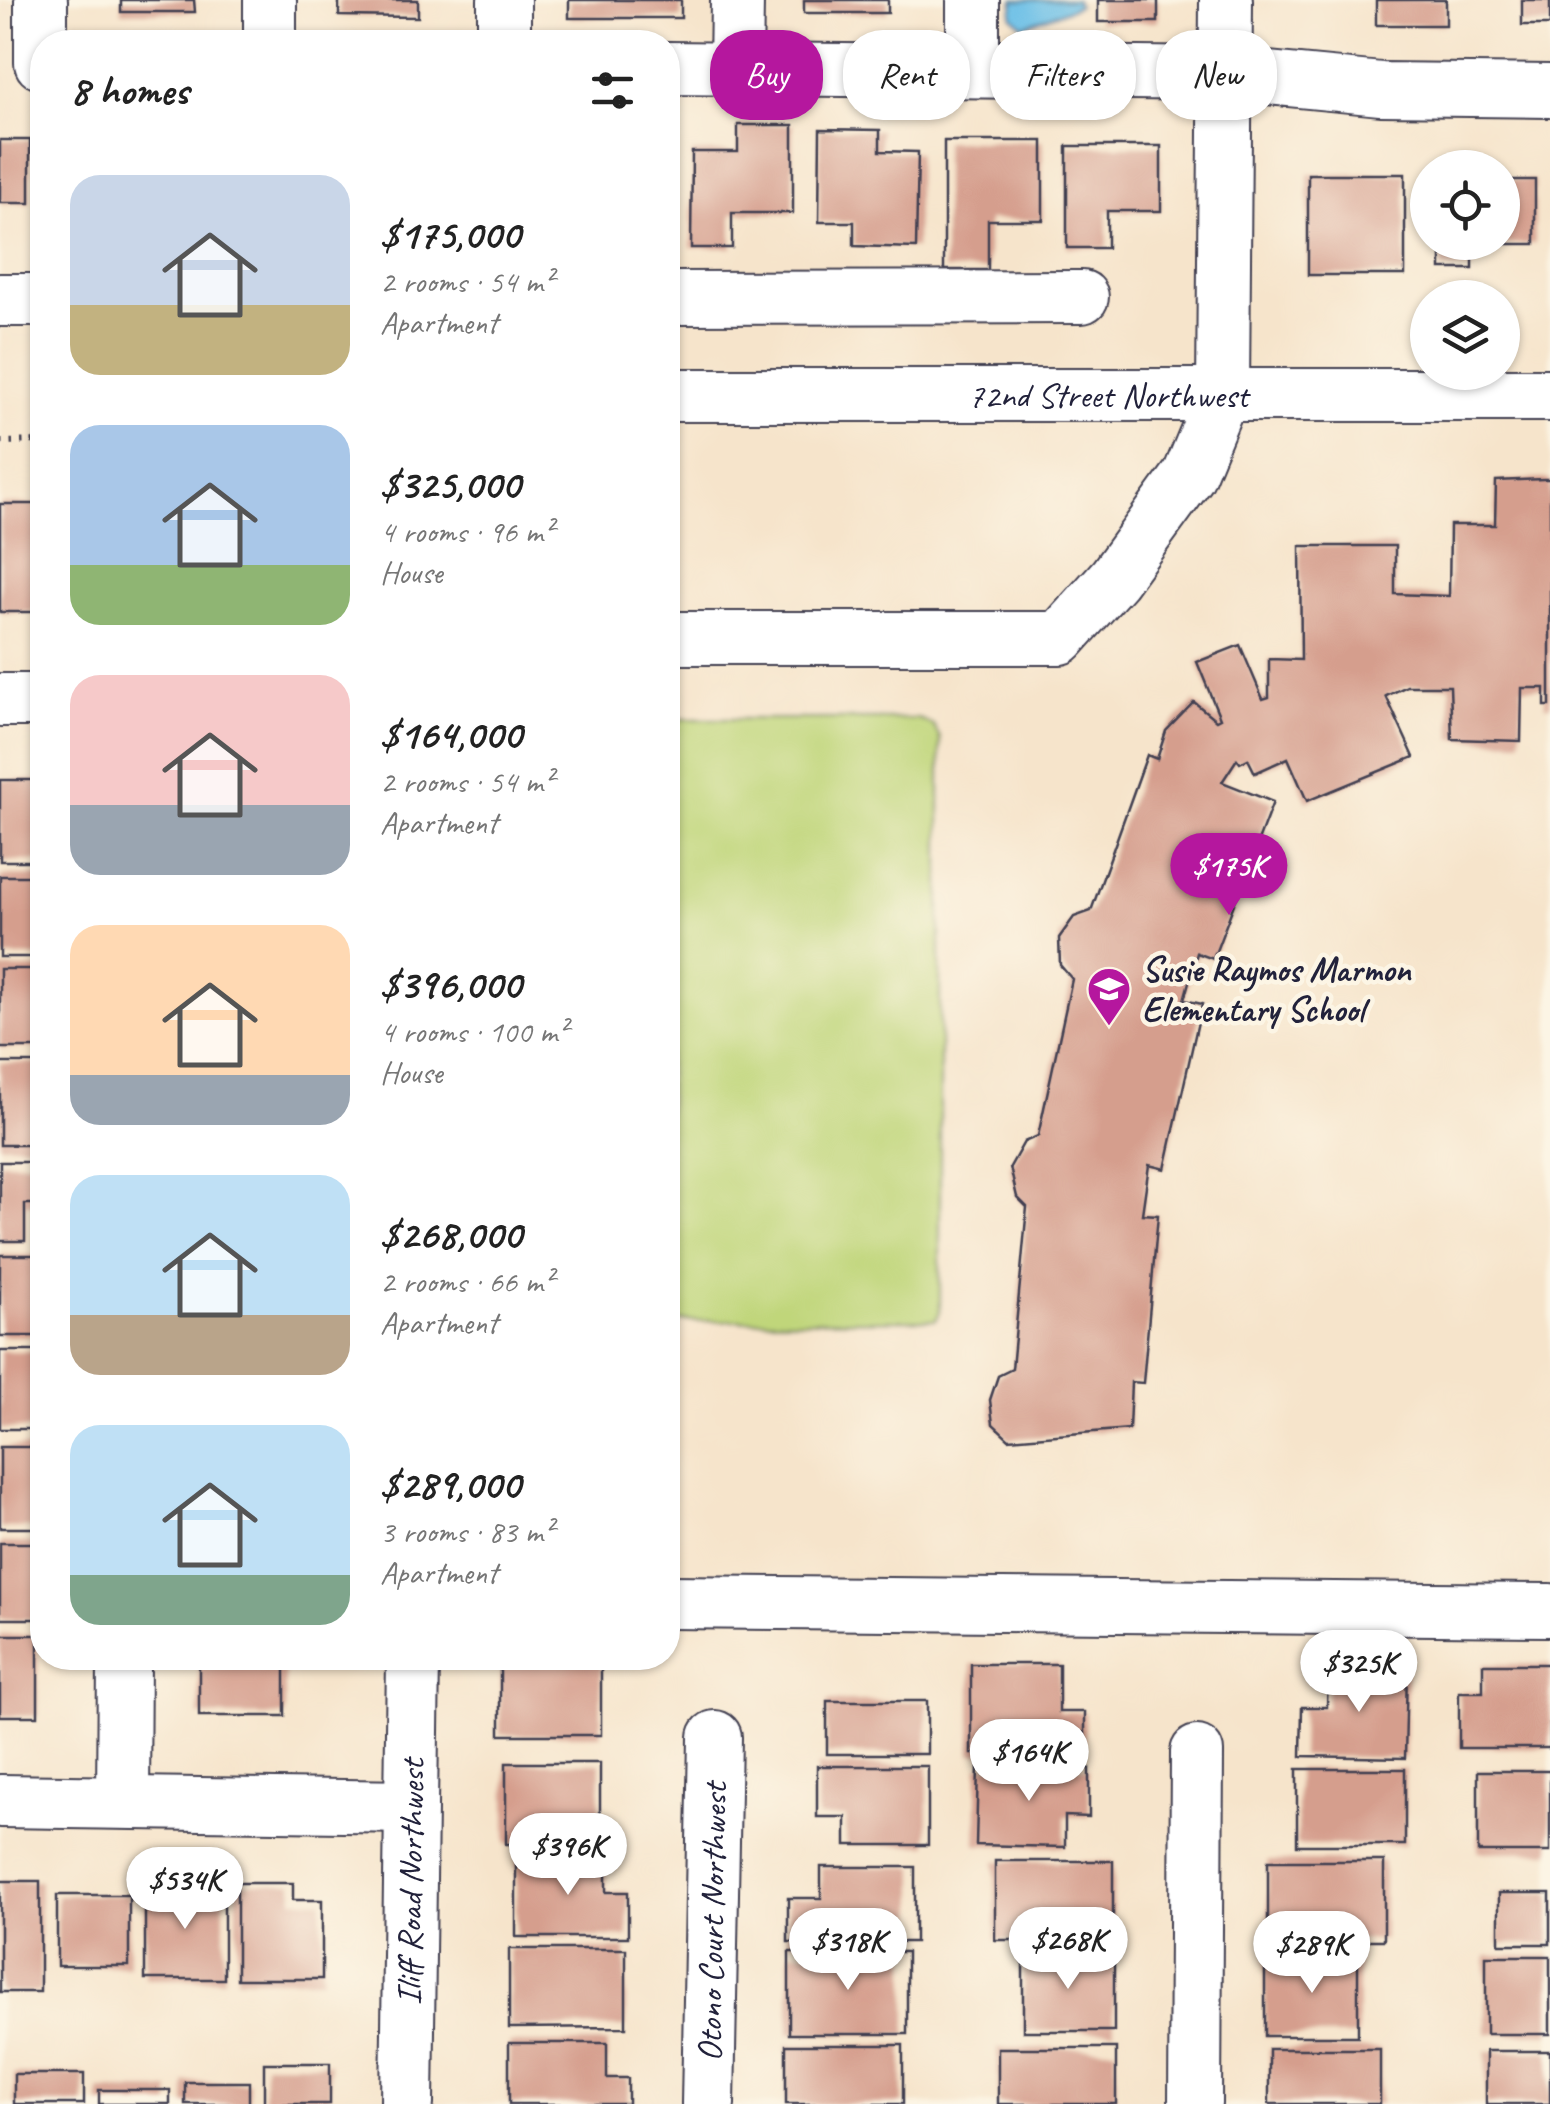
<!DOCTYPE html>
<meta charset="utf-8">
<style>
body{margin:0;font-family:Caveat,sans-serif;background:#f6f6f6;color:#222;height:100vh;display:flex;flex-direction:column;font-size:38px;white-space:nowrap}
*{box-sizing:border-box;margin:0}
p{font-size:32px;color:#767676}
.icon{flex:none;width:55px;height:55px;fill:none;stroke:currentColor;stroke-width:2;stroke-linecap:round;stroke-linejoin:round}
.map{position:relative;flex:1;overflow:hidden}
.sheet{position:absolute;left:30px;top:30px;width:650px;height:1640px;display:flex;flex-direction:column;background:#fff;border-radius:40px;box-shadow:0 2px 8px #0004}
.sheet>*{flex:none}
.banner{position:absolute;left:710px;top:30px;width:690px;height:90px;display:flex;gap:20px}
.controls{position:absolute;left:1410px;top:150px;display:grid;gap:20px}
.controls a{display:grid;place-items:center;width:110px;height:110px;border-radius:50%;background:#fff;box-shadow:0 2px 8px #0004;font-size:50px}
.price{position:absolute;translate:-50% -85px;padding:0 22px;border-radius:35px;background:#fff;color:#222;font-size:32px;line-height:65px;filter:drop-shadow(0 2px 5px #0008)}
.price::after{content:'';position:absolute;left:50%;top:60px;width:30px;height:22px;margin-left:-15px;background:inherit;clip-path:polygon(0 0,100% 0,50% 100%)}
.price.on{background:#b5179e;color:#fff}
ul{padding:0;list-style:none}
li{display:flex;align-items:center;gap:30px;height:250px;padding:0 40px}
li span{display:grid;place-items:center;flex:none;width:280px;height:200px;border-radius:30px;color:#555}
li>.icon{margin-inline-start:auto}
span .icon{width:120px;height:120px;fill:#fffc;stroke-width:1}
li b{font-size:42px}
h2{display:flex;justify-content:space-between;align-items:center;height:120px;padding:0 40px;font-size:42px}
.pill{padding:0 35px;border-radius:40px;background:#fff;box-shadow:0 2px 8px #0004;font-size:35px;line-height:90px}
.pill.on{background:#b5179e;color:#fff}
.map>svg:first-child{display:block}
.green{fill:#c0d67a;stroke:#717c5a;stroke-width:2.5}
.water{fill:#6bbfe7;stroke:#467091;stroke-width:2.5}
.building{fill:#d59e8d}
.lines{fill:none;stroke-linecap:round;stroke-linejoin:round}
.minor-casing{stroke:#423f51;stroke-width:56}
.path{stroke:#423f51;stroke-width:6;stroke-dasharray:2.5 8;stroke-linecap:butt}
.minor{stroke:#fff;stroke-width:52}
.labels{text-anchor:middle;stroke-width:9;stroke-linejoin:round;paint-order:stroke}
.street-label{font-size:35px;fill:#22223b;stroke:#fcf5e5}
.poi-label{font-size:35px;font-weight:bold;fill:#22223b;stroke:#fcf5e5;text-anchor:start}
</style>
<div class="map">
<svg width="1550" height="2104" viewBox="0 0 1550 2104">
<rect width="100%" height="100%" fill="#fcf5e5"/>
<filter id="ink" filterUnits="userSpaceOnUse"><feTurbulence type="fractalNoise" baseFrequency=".01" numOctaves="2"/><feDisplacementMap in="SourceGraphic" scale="20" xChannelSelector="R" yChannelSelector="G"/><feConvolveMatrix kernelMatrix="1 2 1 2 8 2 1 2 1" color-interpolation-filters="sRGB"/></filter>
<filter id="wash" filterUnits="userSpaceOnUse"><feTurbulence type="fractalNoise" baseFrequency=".0048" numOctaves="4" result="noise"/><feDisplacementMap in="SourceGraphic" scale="40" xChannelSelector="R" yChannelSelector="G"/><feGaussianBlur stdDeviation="2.25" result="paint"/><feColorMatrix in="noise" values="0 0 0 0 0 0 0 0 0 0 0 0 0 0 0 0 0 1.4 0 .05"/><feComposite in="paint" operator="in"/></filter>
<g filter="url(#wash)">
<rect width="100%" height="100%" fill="#f6e4cb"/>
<polygon class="green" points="668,719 919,719 933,725 940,738 940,1312 936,1320 668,1321"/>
<polygon class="water" points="1014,0 1076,0 1078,6 1024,26 1012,16"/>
<g id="blocks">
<g class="building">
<polygon points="121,0 194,0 195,12 121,12"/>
<polygon points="339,0 418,0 418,17 339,16"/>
<rect x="569" y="0" width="112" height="18"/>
<rect x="804" y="0" width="84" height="13"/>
<rect x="1098" y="0" width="60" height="22"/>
<rect x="1376" y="0" width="70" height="25"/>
<rect x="1522" y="0" width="28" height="25"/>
<polygon points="738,125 793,125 793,213 732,213 732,248 691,248 692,152 738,152"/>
<polygon points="820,129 880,130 880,151 918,152 916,248 854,246 854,222 819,222"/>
<rect x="0" y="140" width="30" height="63"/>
<polygon points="944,141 1043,141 1043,220 988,220 988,270 944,270"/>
<polygon points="1067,146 1161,146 1161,211 1107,211 1107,248 1067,248"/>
<rect x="1308" y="174" width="97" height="101"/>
<rect x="1502" y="180" width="33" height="64"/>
<rect x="1441" y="242" width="32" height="27"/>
<polygon points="1544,479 1550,479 1550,706 1545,706 1545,688 1522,688 1521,741 1452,739 1450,686 1407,686 1386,696 1414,757 1307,801 1288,758 1255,773 1248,759 1240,763 1237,759 1222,782 1273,802 1213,959 1197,953 1184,1000 1202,1004 1165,1169 1149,1165 1142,1214 1158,1215 1143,1383 1131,1382 1129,1429 1009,1439 993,1424 990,1400 998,1376 1012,1369 1027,1207 1017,1197 1010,1167 1024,1142 1038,1136 1072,979 1060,965 1059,938 1074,917 1091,911 1147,755 1157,759 1166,731 1194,702 1216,720 1220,718 1197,662 1240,645 1263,699 1269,697 1269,659 1301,660 1300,546 1395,546 1395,594 1449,596 1450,525 1495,525 1496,481"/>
<rect x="0" y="504" width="42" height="108"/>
<rect x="0" y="780" width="40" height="81"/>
<rect x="0" y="876" width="42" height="81"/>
<rect x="0" y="969" width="42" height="79"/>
<rect x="0" y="1063" width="42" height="82"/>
<polygon points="0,1162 42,1162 42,1204 25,1204 25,1241 0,1241"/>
<rect x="0" y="1255" width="42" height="81"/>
<rect x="0" y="1351" width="42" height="78"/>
<rect x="0" y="1447" width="42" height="81"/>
<rect x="0" y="1543" width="42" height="76"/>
<rect x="0" y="1635" width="38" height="81"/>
<rect x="199" y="1658" width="86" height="58"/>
<rect x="500" y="1658" width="101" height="77"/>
<polygon points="971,1664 1059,1664 1059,1712 1085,1712 1085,1754 971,1754"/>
<polygon points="1483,1664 1550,1664 1550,1748 1459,1748 1459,1692 1483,1692"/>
<polygon points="1328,1667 1407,1668 1405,1758 1301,1756 1302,1707 1327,1707"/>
<rect x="827" y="1701" width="100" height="53"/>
<rect x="506" y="1763" width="94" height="81"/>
<polygon points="817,1766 928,1766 928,1845 846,1845 846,1817 817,1817"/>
<polygon points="978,1766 1089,1768 1089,1817 1065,1816 1065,1847 976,1845"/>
<rect x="1297" y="1769" width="108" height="76"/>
<rect x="1478" y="1771" width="72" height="81"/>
<polygon points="516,1854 606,1854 606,1892 628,1892 628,1937 516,1937"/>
<rect x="995" y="1861" width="118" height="79"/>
<rect x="1268" y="1861" width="116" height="79"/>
<polygon points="821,1867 915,1867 915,1942 788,1942 788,1898 821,1898"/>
<rect x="0" y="1881" width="40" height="111"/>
<polygon points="237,1883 293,1883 293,1900 322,1900 322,1979 237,1979"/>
<rect x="145" y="1886" width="79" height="93"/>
<rect x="1499" y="1893" width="51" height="51"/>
<rect x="57" y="1895" width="72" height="71"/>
<polygon points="509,1949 626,1949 626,2027 509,2028"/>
<rect x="789" y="1952" width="118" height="82"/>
<rect x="1023" y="1953" width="91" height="78"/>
<rect x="1265" y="1955" width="93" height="81"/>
<rect x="1486" y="1956" width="64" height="78"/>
<polygon points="509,2043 607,2043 607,2078 628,2078 628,2104 509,2104"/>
<rect x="786" y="2045" width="117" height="59"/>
<rect x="998" y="2048" width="118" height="56"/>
<rect x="1269" y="2049" width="111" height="55"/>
<rect x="1486" y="2051" width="64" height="53"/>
<rect x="264" y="2063" width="66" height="41"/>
<rect x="14" y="2074" width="70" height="30"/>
<rect x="185" y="2082" width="64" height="22"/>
<rect x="99" y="2090" width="71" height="14"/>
</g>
</g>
</g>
<g filter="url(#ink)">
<use href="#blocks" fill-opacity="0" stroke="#423f51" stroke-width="2.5"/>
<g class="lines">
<defs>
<g id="minor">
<polyline points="41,0 41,63"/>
<polyline points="270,42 270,0"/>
<polyline points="504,42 504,0"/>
<polyline points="668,68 1226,74 1381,89 1550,91"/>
<polyline points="736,69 737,0"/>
<polyline points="973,70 973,0"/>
<polyline points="668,298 1082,297"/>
<polyline points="0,300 42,300"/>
<path id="s1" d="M668 395H1550"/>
<polyline points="668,638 1060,638 1114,578 1189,475 1223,393 1226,0"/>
<polyline points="0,700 42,700"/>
<polyline points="668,1602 1550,1610"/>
<polyline points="0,1801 410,1807"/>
<polyline points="123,1801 124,1658"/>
<path id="s2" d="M407 2104 413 1658"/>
<path id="s3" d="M708 2104 715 1737"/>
<polyline points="1195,2104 1197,1752"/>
</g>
</defs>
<use href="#minor" class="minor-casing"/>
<polyline class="path" points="0,442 42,441"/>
<use href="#minor" class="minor"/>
</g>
</g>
<defs>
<symbol id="school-pin" viewBox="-11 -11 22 30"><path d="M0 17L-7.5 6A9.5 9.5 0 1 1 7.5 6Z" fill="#b5179e" stroke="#fcf5e5"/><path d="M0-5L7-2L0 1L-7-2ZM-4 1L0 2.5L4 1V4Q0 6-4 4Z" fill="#fff"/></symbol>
</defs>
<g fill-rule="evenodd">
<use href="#school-pin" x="1084" y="964" width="50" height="68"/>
</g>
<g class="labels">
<g class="street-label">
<text dy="12" stroke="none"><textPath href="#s1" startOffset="440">72nd Street Northwest</textPath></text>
<text dy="12" stroke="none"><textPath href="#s2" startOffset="222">Iliff Road Northwest</textPath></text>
<text dy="12" stroke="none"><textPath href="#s3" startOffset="182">Otono Court Northwest</textPath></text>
</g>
<g class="poi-label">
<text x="1142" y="981">Susie Raymos Marmon<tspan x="1142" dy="40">Elementary School</tspan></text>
</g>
</g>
</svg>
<div class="controls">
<a><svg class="icon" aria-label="locate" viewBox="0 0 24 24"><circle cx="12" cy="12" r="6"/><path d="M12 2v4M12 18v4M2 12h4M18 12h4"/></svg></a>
<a><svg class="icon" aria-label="layers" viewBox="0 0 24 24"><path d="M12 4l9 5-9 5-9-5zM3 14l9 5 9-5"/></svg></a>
</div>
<b class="price on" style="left:1229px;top:918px">$175K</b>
<b class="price" style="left:1359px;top:1715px">$325K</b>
<b class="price" style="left:1029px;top:1804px">$164K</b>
<b class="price" style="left:568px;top:1898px">$396K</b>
<b class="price" style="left:185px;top:1932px">$534K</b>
<b class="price" style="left:1068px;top:1992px">$268K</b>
<b class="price" style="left:848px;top:1993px">$318K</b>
<b class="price" style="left:1312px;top:1996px">$289K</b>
<div class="banner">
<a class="pill on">Buy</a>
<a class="pill">Rent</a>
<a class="pill">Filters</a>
<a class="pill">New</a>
</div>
<section class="sheet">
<h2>8 homes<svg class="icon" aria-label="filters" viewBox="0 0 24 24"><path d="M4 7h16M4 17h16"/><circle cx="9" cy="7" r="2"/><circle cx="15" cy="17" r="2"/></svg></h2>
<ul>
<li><span style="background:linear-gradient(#c9d6e8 65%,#c2b280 0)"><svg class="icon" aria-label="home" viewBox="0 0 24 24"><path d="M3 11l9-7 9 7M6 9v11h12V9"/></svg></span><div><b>$175,000</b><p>2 rooms · 54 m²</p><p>Apartment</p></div></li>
<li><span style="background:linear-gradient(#a9c7e8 70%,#8fb573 0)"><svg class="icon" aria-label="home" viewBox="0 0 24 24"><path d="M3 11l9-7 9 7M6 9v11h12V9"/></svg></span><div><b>$325,000</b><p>4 rooms · 96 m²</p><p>House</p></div></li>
<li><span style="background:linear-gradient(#f6c9c9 65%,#9aa5b1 0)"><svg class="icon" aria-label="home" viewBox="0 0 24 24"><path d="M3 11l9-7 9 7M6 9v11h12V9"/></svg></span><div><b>$164,000</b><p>2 rooms · 54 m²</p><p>Apartment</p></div></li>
<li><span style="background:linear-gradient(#ffd9b3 75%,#9aa5b1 0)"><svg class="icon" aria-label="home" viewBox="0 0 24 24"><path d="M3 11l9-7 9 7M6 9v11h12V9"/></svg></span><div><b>$396,000</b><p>4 rooms · 100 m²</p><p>House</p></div></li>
<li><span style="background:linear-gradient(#bfe0f5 70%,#b9a48a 0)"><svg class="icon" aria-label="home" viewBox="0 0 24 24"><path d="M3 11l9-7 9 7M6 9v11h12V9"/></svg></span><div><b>$268,000</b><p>2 rooms · 66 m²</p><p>Apartment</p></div></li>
<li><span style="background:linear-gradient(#bfe0f5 75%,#7fa58c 0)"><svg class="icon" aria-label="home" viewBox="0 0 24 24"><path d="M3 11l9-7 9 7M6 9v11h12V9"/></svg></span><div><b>$289,000</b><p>3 rooms · 83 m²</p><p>Apartment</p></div></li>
</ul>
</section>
</div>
